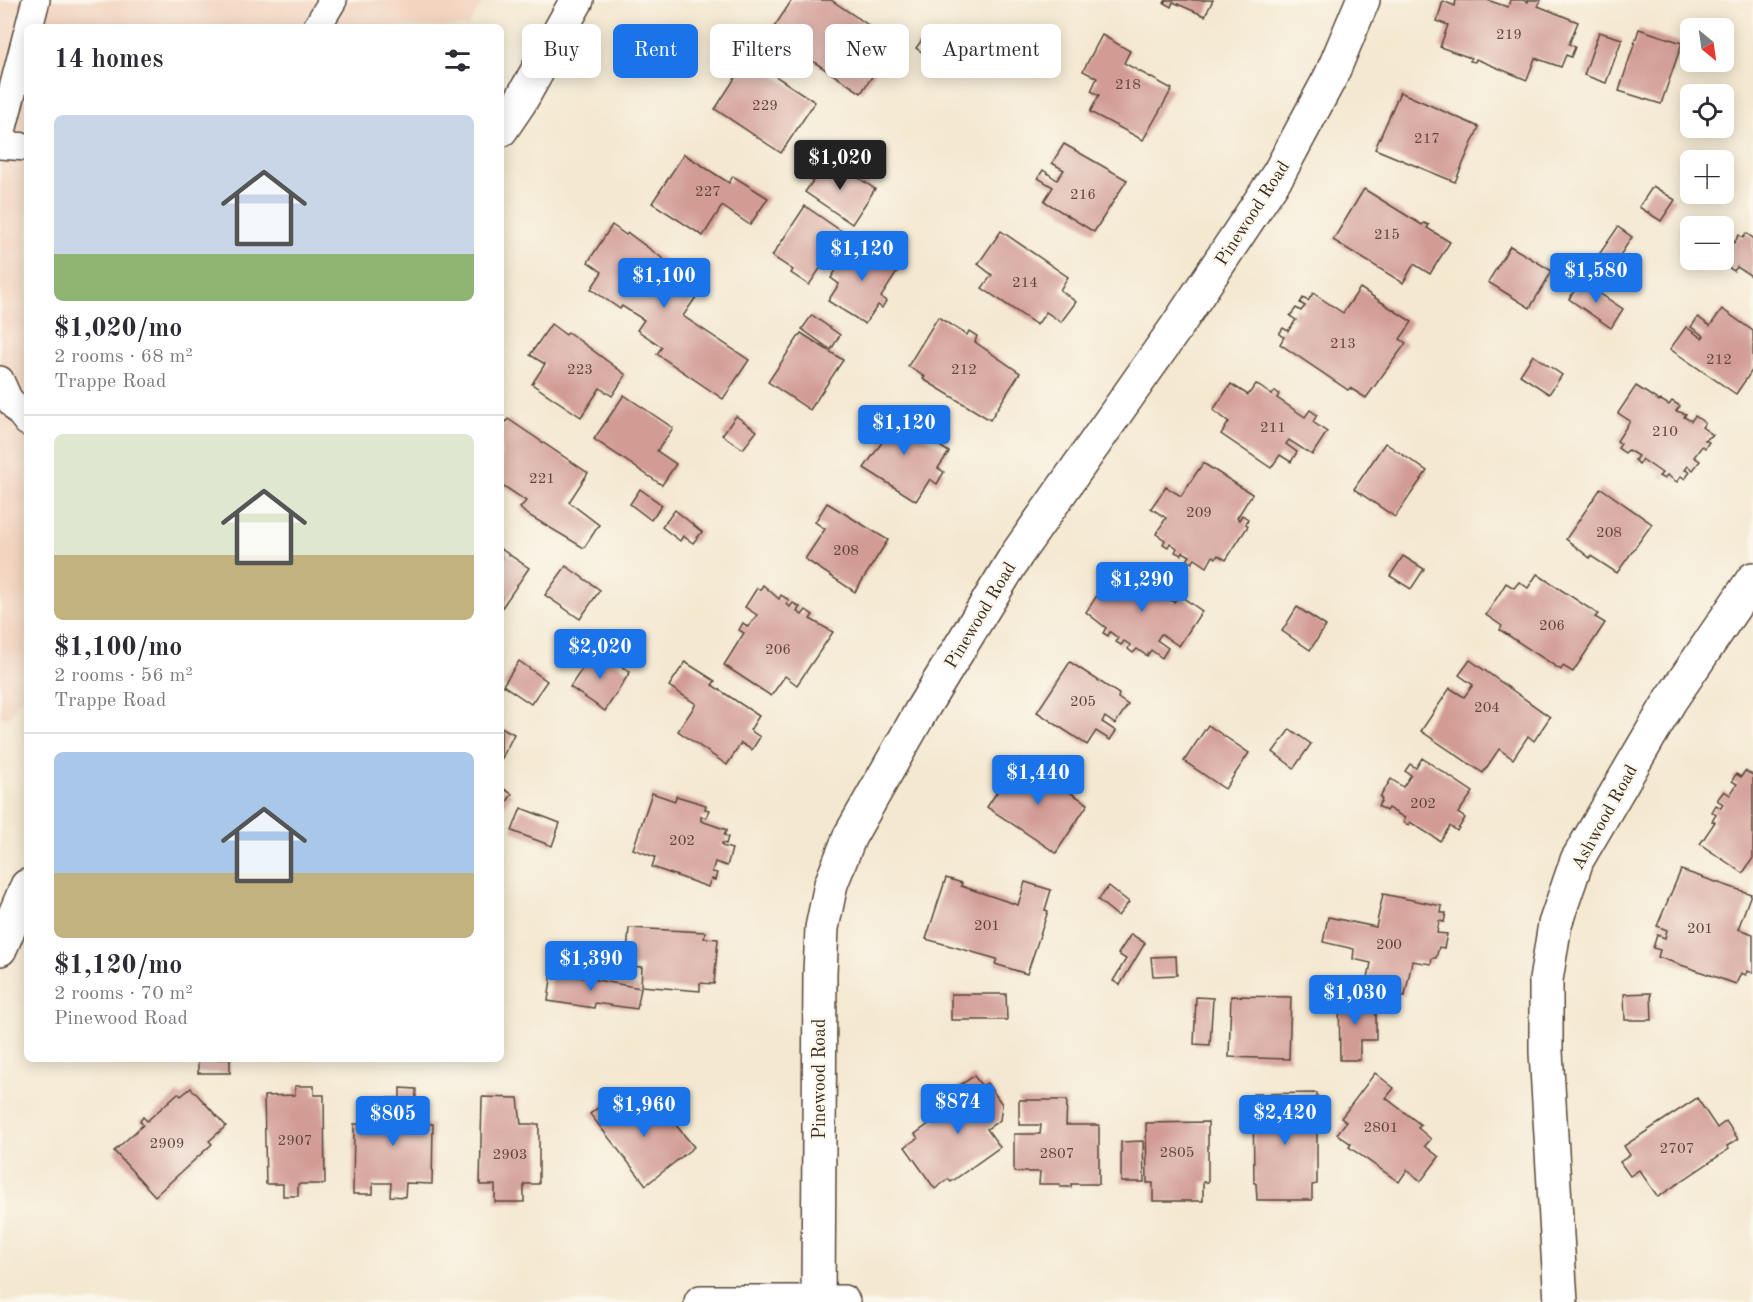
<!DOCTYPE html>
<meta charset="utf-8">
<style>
body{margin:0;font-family:"Old Standard TT",serif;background:#f2f2f3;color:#2b2b33;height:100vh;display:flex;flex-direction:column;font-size:22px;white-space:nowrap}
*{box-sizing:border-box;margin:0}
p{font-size:20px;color:#7c7c81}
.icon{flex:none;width:33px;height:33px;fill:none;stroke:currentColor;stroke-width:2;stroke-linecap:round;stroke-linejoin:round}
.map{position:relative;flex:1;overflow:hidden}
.sheet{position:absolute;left:24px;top:24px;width:480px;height:1038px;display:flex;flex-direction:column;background:#fff;border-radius:9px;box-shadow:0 3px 15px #0003}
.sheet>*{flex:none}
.hud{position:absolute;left:522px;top:24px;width:570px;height:54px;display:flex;gap:12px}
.needle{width:39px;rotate:151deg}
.buttons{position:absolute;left:1680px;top:18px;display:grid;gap:12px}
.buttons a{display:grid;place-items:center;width:54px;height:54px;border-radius:9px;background:#fff;box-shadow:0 3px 15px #0003;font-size:30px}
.price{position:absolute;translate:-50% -51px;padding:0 14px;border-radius:6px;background:#1a73e8;color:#fff;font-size:20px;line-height:39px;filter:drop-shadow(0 2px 3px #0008)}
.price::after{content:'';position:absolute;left:50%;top:36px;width:18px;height:14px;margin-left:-9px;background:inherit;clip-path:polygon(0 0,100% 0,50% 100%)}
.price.active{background:#222;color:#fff}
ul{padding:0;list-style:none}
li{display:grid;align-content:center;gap:12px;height:318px;padding:0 30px}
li+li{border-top:2px solid #e1e1e2}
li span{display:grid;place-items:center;height:186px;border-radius:9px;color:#555}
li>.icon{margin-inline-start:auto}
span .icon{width:108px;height:108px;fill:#fffc;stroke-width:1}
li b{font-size:26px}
h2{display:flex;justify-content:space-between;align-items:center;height:72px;padding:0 30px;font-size:26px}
.pill{padding:0 21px;border-radius:9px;background:#fff;box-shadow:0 3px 15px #0003;font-size:21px;line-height:54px}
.pill.active{background:#1a73e8;color:#fff}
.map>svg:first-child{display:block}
.built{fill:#f3d4bf}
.building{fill:#d29c94}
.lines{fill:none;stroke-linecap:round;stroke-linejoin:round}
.service-casing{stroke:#574639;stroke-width:30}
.minor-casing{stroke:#574639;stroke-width:36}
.tertiary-casing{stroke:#574639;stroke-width:36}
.service{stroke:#fff;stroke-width:27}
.minor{stroke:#fff;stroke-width:33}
.tertiary{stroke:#fff;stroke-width:33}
.labels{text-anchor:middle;stroke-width:4.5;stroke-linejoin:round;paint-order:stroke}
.number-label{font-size:15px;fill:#61463c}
.street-label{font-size:18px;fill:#3b2a1e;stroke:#fbf7ec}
</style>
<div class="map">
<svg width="1753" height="1302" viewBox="0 0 1753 1302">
<rect width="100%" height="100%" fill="#fbf7ec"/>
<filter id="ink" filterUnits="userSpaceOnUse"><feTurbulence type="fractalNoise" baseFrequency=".0167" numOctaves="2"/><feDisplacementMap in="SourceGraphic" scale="12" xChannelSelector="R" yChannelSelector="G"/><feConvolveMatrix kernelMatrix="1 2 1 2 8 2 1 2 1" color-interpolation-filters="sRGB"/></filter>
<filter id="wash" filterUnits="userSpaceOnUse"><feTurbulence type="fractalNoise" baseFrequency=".008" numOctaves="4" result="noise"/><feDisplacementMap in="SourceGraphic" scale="24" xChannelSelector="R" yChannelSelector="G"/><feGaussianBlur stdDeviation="1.35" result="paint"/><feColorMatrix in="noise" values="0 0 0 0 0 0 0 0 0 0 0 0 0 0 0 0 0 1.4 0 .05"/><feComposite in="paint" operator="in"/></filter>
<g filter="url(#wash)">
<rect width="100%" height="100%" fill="#f4e8d0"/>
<polygon class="built" points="0,0 485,0 467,27 27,27 27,690 7,719 0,716"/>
<g id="blocks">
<g class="building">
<polygon points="792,0 831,0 895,43 861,93 770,33"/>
<polygon points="1166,0 1213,0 1205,16 1173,2 1171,7 1164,3"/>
<polygon points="1456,0 1487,0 1508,7 1510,0 1522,0 1528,2 1528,0 1541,0 1538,6 1578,22 1569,44 1575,47 1571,57 1566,55 1561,67 1535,58 1527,80 1476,59 1475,62 1470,61 1471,58 1440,47 1448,25 1437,21 1443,1 1455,6"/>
<polygon points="1639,29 1682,43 1661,104 1619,91"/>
<polygon points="1599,32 1622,39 1606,83 1584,75"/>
<polygon points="927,33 958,56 948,70 916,48"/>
<polygon points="990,34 1016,49 1007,64 982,49"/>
<polygon points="1102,35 1130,51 1124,63 1172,89 1143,140 1090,112 1099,95 1091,91 1097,78 1083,71"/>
<polygon points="748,58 815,102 781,153 715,109"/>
<polygon points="1400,92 1479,127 1455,182 1375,149"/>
<polygon points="1064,144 1127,180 1094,232 1044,201 1053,187 1038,178 1043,170 1057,180 1064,170 1052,163"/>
<polygon points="684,154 729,183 733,176 768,198 750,225 722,206 703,236 652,203"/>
<polygon points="829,158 875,189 852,224 805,192"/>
<polygon points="1653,186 1675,200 1661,221 1639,207"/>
<polygon points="1364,189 1422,225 1424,223 1429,225 1427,228 1450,242 1430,274 1414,264 1403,283 1333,240"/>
<polygon points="805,206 844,233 809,285 791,273 793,270 772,256"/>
<polygon points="612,225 626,235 628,233 677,269 680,263 707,281 683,316 749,360 723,399 657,354 662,347 637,330 644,320 622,306 620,309 591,289 602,272 588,262"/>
<polygon points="1618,227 1632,237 1613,266 1598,256"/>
<polygon points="1001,231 1068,277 1060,290 1076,302 1061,322 1046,312 1037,325 982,288 992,275 978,264"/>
<polygon points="1746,233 1753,238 1753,277 1737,267 1734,271 1723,264 1728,258 1725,256 1730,248 1726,244 1729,240 1734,243 1739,235 1743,238"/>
<polygon points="855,240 899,269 881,297 886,301 882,308 878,305 865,324 828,301 839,284 831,278"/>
<polygon points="1510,246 1552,271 1530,308 1488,282"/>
<polygon points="1581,281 1623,309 1611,328 1569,299"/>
<polygon points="1360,288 1412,322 1400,339 1406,343 1366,398 1350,388 1348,390 1280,344 1284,337 1279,334 1283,328 1288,331 1296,320 1290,316 1296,308 1301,311 1305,306 1300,303 1303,298 1308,301 1313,293 1343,313"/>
<polygon points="1722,309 1753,331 1753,369 1736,394 1670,349 1686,327 1702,338 1704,336 1691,327 1698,317 1710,326"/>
<polygon points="812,315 840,335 831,350 802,329"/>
<polygon points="938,317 967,335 969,331 977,336 975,342 1020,373 990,420 923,379 925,377 908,366"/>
<polygon points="551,324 566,335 568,332 626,375 612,396 600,388 581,417 532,384 545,364 530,355"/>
<polygon points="801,333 843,360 810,410 768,382"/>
<polygon points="1533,355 1562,375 1549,394 1520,375"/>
<polygon points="1231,384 1248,395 1256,384 1272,395 1275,391 1279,394 1277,398 1305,417 1310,410 1317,415 1313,422 1327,432 1312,455 1289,440 1286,444 1297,452 1291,462 1280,455 1271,468 1221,434 1229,422 1213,410"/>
<polygon points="1636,386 1659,401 1661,400 1669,405 1672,401 1680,406 1676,411 1686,414 1684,417 1691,421 1695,416 1705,423 1702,427 1713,435 1705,440 1709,442 1705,448 1702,446 1694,457 1700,461 1693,470 1688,466 1685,470 1690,472 1685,479 1681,476 1677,482 1667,475 1664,479 1659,476 1662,473 1642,459 1639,464 1635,460 1638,456 1628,450 1625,453 1618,448 1621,444 1617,441 1630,421 1618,413"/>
<polygon points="624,395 673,428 657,451 676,464 662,485 594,439"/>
<polygon points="882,409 949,452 938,468 944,472 937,484 930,479 916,501 864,468 883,441 861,427 867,417 873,422"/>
<polygon points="736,416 757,431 743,449 722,435"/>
<polygon points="508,419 588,473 569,502 599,525 584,548 525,513 520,508 526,501 501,484 501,429"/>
<polygon points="1385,443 1427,471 1395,517 1354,489"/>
<polygon points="1203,463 1252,494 1237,518 1239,520 1242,515 1248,519 1246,524 1248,526 1226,560 1218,555 1216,558 1213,556 1207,567 1195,559 1192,563 1187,560 1190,556 1183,552 1181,555 1175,552 1177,548 1170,543 1168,547 1163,544 1165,540 1156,534 1166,518 1151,508 1166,487 1181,496"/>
<polygon points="1601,488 1652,524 1617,573 1591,556 1590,558 1566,539"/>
<polygon points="640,489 662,505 651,520 630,504"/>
<polygon points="827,503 888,540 855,592 805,559 825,529 815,522"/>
<polygon points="675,510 702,532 693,543 683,536 680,541 662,527"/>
<polygon points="501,549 529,568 501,609"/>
<polygon points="1403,556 1424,569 1411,589 1390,576"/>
<polygon points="566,566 600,590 580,619 545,595"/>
<polygon points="1116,567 1138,578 1141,574 1148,579 1145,584 1151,587 1154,582 1172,594 1169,600 1174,602 1179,595 1202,611 1179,646 1161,634 1157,640 1168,648 1162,658 1151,650 1147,656 1137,649 1133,653 1128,649 1130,645 1124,641 1121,645 1116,642 1118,638 1110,632 1108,636 1103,633 1106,628 1086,612"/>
<polygon points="1537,574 1598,614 1595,617 1605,623 1573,672 1563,666 1561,670 1500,630 1502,626 1486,615 1506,583 1514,588 1519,582 1528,588"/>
<polygon points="763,585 779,599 781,595 789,600 786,604 790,607 793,603 800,607 797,611 802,615 806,610 813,615 810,619 833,632 797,685 785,676 771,696 724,665 744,633 739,630 743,623 748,627 757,615 745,607 757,588 760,590"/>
<polygon points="1297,607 1326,626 1310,650 1282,631"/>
<polygon points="595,649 630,672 605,711 570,687"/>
<polygon points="1470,660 1550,717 1534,741 1528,736 1513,759 1499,749 1483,773 1421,731 1450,688 1464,697 1473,685 1459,675"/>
<polygon points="519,661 547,681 531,704 503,685"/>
<polygon points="685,662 715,681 712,685 759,716 750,730 760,737 752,750 741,743 727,765 678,731 696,704 669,686"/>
<polygon points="1070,662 1119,694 1118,698 1128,705 1115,724 1105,717 1102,722 1116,731 1110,740 1096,731 1087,745 1037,712"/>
<polygon points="1208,725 1249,753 1225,789 1184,761"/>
<polygon points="501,727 514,734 501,760"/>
<polygon points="1290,729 1311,744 1294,768 1273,752"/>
<polygon points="1422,758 1473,792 1458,813 1465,818 1457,831 1450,826 1440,841 1410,822 1408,825 1403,822 1405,818 1388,808 1386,811 1378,806 1382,800 1380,797 1391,779 1403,787 1411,775 1405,771 1410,764 1416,768"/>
<polygon points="1019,759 1088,804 1056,853 987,807"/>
<polygon points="1745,771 1753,775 1753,858 1743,873 1700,844 1715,822 1712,821 1716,815 1712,812 1716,805 1721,808 1723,804 1717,800 1724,791 1730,795 1737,784 1732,781 1736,774 1741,777"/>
<polygon points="501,787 512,794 501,811"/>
<polygon points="652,793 675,801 676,796 706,805 705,809 709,810 706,818 701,816 701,821 727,830 724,835 728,837 726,844 722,843 722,846 732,849 727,866 715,862 712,872 717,873 715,880 711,879 708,887 652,867 655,857 633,849"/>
<polygon points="521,808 560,823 552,846 512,831"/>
<polygon points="1681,870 1751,894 1738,929 1753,934 1753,973 1747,971 1746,975 1741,973 1736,984 1658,957 1660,950 1653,948 1657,935 1665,938 1667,930 1657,926"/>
<polygon points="946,878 962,883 961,886 1018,905 1025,882 1051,890 1045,910 1048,911 1027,974 995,964 997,959 926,939"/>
<polygon points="1109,886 1129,902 1118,916 1098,900"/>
<polygon points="1383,894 1442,906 1441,913 1446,913 1444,922 1439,921 1437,933 1447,934 1444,948 1439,947 1436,958 1432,958 1431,964 1412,961 1405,996 1366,987 1371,963 1353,959 1354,949 1323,942 1328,917 1376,927"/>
<polygon points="629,928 705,932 704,938 718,939 714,984 700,983 700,991 641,986 642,967 626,966"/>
<polygon points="1131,934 1145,943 1120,985 1113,981 1126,959 1118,954"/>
<polygon points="1176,956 1177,975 1153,976 1151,957"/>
<polygon points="552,972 641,988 637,1009 595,1003 594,1008 548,1001"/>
<polygon points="1651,993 1652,1020 1625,1020 1624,994"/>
<polygon points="951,994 1006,994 1007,1020 951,1020"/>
<polygon points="1339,995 1362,995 1363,1006 1376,1006 1376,1040 1360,1040 1360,1060 1340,1060"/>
<polygon points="1231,996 1291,997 1289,1059 1229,1057"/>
<polygon points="1196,997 1213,998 1210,1045 1194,1044"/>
<rect x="198" y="1059" width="32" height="14"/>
<polygon points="1375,1073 1394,1088 1386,1098 1421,1125 1418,1128 1431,1139 1425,1146 1439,1157 1421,1181 1407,1170 1399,1182 1349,1147 1351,1144 1337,1134 1346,1122 1341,1118"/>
<polygon points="974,1076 982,1086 987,1083 1002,1104 1000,1120 987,1129 1000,1147 951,1182 948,1179 935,1189 905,1147 918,1138 915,1134 965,1098 957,1087"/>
<polygon points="295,1086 314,1086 314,1095 324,1095 325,1184 298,1184 298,1196 283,1196 283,1184 266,1184 264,1096 295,1095"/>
<polygon points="191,1088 226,1126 209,1141 212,1144 155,1196 114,1151 143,1125 140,1121 143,1117 147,1121 178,1093 181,1096"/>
<polygon points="400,1088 416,1089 415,1123 433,1124 432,1184 406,1183 405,1197 390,1196 391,1183 373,1183 373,1194 353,1194 354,1124 373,1124 374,1098 400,1098"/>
<polygon points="1317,1093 1317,1184 1312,1185 1312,1200 1257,1200 1256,1183 1254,1183 1253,1094"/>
<polygon points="482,1097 518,1098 521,1124 539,1124 539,1184 524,1184 524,1202 495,1202 495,1185 480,1185"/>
<polygon points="612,1097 632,1122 657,1102 694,1147 646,1185 590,1114"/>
<polygon points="1697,1098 1717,1128 1726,1121 1738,1139 1727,1146 1729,1149 1658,1197 1639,1170 1630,1176 1620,1162 1630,1155 1624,1146"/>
<polygon points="1019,1100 1067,1100 1066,1125 1099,1125 1099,1184 1071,1184 1071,1187 1060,1187 1060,1184 1039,1184 1040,1172 1014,1172 1014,1134 1040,1134 1041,1125 1019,1125"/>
<polygon points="1208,1122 1208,1182 1203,1182 1203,1201 1153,1201 1153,1183 1147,1183 1146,1123"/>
<polygon points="1143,1141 1144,1182 1121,1182 1121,1142"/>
</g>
</g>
</g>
<g filter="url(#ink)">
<use href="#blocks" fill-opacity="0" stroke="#574639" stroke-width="1.5"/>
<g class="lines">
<defs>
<g id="service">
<polyline points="29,27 36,0"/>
<polyline points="317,27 333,0"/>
<polyline points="0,139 27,34"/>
<polyline points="0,145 27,147"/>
<polyline points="0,380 8,398 27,422"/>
</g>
<g id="minor">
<polyline points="701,1302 843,1302"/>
<polyline points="818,1302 820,973 822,928 831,884 850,836 921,711 1017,554 1177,326 1279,173 1331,76 1363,0"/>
<polyline points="1561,1302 1546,1052 1546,980 1555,924 1577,860 1670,701 1753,579"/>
</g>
<g id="tertiary">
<polyline points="501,130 520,102 577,0"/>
<polyline points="0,949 27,886"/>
</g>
</defs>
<use href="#service" class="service-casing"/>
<use href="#minor" class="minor-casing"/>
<use href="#tertiary" class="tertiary-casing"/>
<use href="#service" class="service"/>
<use href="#minor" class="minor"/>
<use href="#tertiary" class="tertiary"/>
</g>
</g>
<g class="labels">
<g class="number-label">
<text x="1509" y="39">219</text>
<text x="1128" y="89">218</text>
<text x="765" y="110">229</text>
<text x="1427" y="143">217</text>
<text x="708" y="196">227</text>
<text x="1083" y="199">216</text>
<text x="1387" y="239">215</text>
<text x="1025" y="287">214</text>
<text x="1343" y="348">213</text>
<text x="1719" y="364">212</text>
<text x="580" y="374">223</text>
<text x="964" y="374">212</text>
<text x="1273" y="432">211</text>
<text x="1665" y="436">210</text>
<text x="542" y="483">221</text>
<text x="1199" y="517">209</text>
<text x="1609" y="537">208</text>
<text x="846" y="555">208</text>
<text x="1552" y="630">206</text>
<text x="778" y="654">206</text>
<text x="1083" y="706">205</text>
<text x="1487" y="712">204</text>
<text x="1423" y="808">202</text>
<text x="682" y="845">202</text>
<text x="987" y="930">201</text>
<text x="1700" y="933">201</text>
<text x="1389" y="949">200</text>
<text x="1381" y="1132">2801</text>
<text x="295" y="1145">2907</text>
<text x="167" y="1148">2909</text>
<text x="1677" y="1153">2707</text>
<text x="1177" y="1157">2805</text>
<text x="1057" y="1158">2807</text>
<text x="510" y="1159">2903</text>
</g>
<g class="street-label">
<text transform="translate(1252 213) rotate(-57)" y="6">Pinewood Road</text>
<text transform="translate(980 615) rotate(-59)" y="6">Pinewood Road</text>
<text transform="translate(1604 817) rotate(-61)" y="6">Ashwood Road</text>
<text transform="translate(819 1079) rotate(-90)" y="6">Pinewood Road</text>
</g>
</g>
</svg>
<div class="buttons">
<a><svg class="needle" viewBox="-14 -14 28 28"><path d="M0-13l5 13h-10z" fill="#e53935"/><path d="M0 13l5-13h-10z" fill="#7c7c81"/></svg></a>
<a><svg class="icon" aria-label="locate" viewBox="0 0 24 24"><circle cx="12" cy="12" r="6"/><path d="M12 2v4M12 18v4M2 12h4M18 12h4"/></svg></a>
<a>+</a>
<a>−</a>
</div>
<b class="price active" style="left:840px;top:191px">$1,020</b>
<b class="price" style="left:862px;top:282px">$1,120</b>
<b class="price" style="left:1596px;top:304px">$1,580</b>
<b class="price" style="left:664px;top:309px">$1,100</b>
<b class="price" style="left:904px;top:456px">$1,120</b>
<b class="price" style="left:1142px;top:613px">$1,290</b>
<b class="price" style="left:600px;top:680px">$2,020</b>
<b class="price" style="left:1038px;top:806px">$1,440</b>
<b class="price" style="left:591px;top:992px">$1,390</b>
<b class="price" style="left:1355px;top:1026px">$1,030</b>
<b class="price" style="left:958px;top:1135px">$874</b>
<b class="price" style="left:644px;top:1138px">$1,960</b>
<b class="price" style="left:1285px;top:1146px">$2,420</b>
<b class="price" style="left:393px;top:1147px">$805</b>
<div class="hud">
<a class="pill">Buy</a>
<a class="pill active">Rent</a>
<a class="pill">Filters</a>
<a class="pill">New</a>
<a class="pill">Apartment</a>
</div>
<section class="sheet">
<h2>14 homes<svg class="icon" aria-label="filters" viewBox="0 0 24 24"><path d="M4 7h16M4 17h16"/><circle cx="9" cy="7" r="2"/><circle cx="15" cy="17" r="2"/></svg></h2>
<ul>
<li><span style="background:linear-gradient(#c9d6e8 75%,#8fb573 0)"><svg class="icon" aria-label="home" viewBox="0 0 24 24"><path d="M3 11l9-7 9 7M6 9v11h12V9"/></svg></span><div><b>$1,020/mo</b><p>2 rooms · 68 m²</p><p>Trappe Road</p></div></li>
<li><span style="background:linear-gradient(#dfe7d0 65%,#c2b280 0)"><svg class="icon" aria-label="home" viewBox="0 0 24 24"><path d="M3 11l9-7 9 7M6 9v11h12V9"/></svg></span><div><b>$1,100/mo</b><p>2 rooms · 56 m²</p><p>Trappe Road</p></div></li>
<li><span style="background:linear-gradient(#a9c7e8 65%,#c2b280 0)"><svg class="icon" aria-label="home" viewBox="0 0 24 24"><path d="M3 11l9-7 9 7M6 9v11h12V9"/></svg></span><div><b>$1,120/mo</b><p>2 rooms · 70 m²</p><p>Pinewood Road</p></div></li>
</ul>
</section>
</div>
